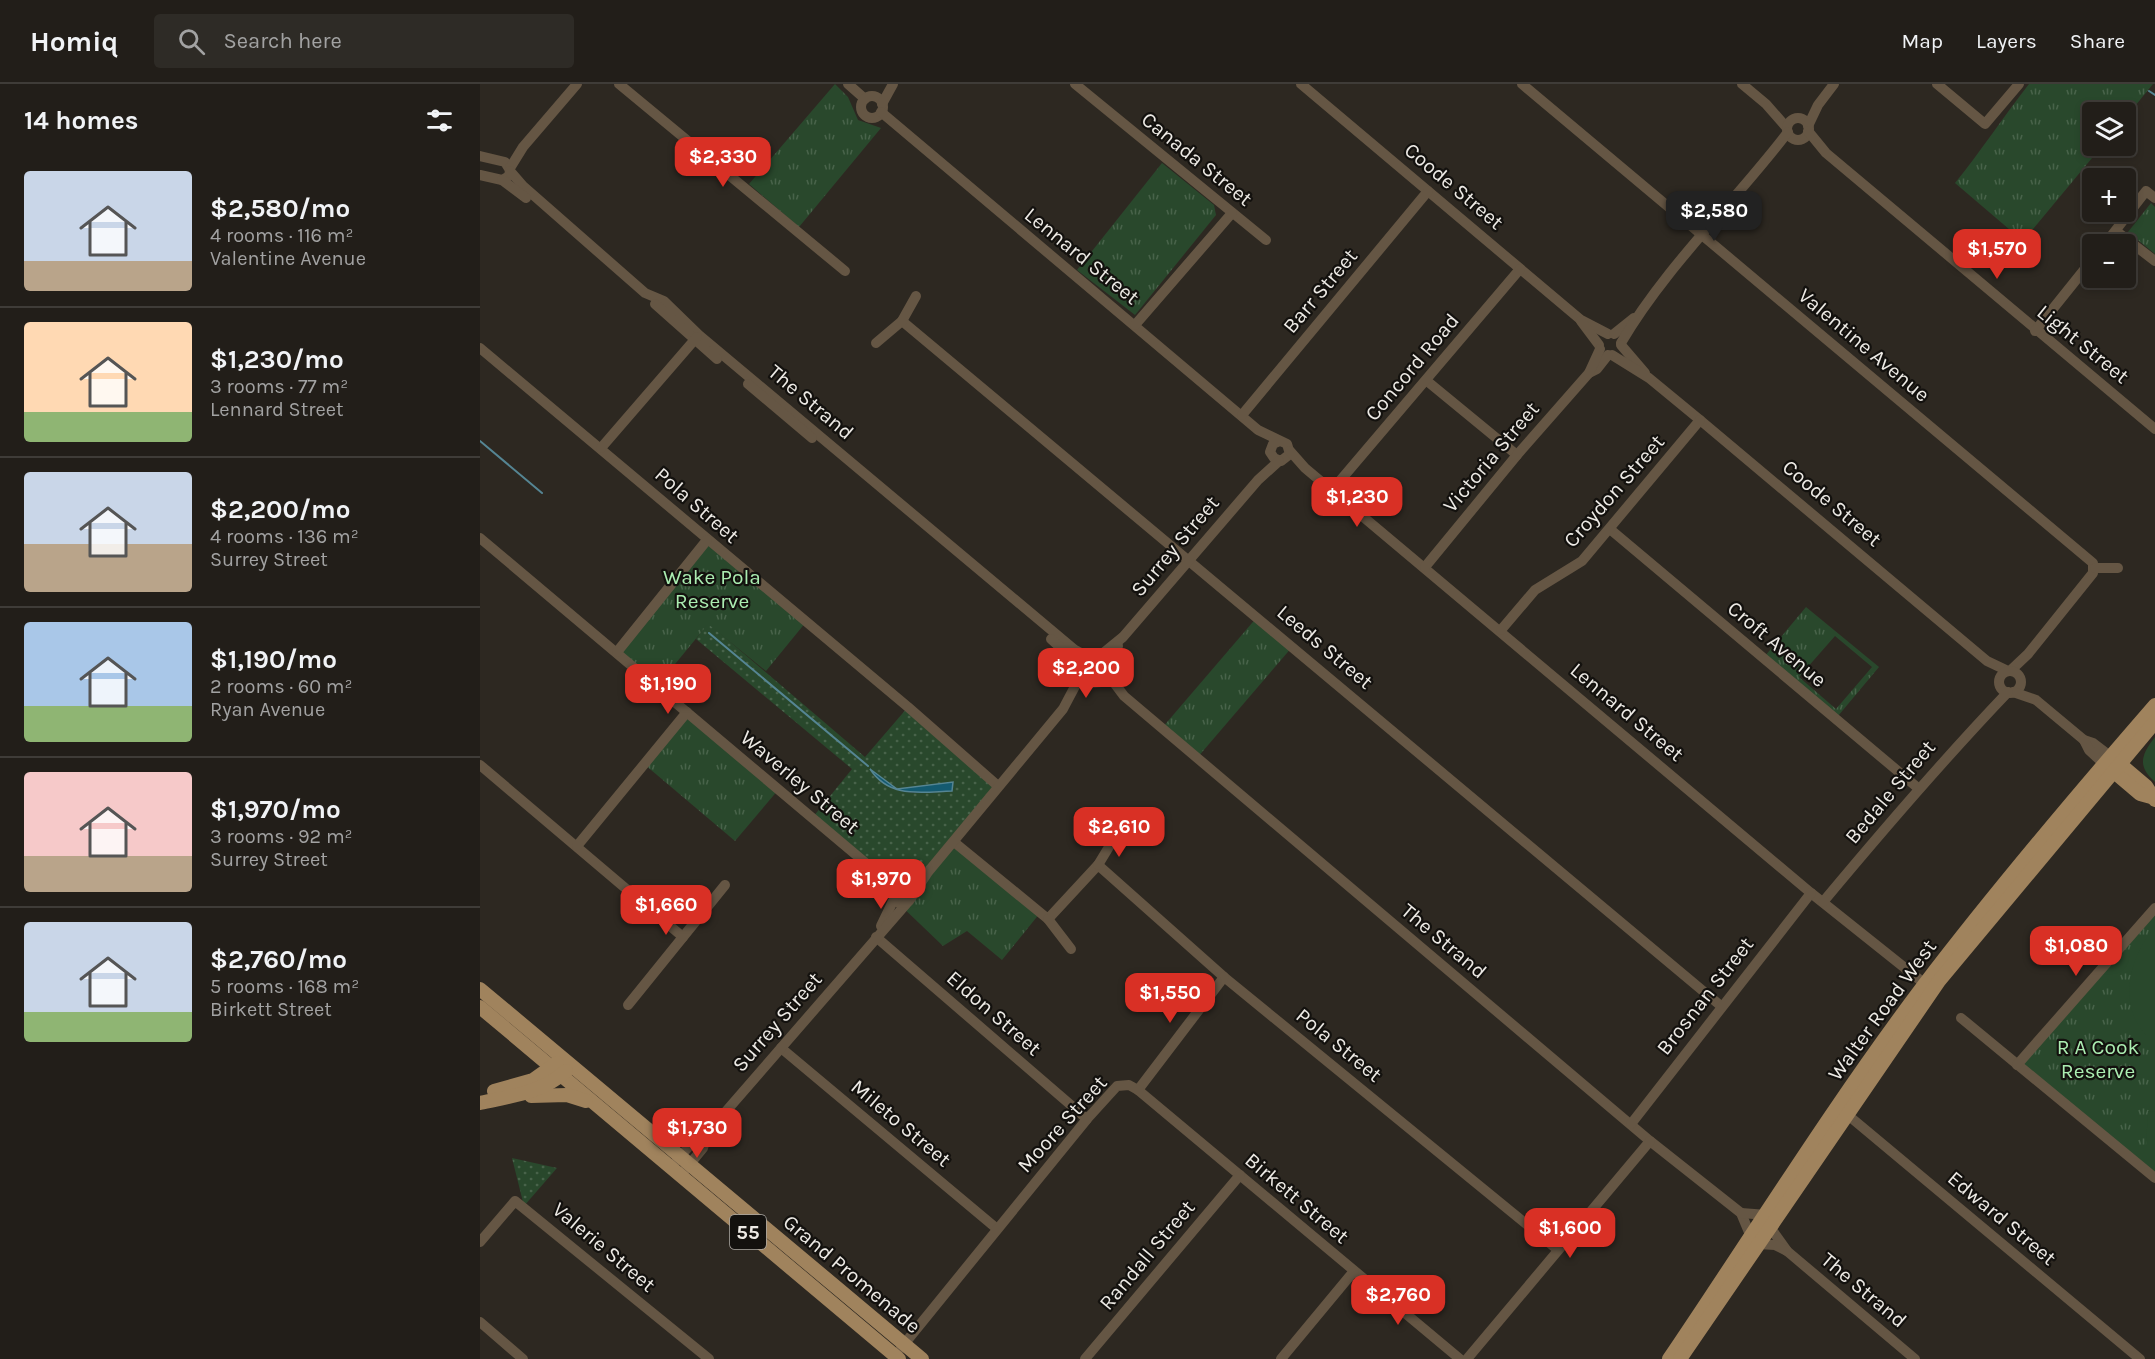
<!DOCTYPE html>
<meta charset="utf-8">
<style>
body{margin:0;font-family:Karla,sans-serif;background:#2e2b26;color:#f1f3f6;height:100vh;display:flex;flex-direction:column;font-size:22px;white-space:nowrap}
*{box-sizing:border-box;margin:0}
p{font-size:20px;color:#a2a2a2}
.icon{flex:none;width:33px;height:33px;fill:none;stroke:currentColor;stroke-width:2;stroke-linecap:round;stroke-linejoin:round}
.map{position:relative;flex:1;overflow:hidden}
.drawer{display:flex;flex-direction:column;background:#221e19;width:480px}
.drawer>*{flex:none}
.controls{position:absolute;left:1602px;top:18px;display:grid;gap:12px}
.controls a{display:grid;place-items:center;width:54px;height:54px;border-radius:6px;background:#221e19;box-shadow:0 3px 9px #0003,0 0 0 2px #3f3c38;font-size:30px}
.price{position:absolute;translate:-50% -51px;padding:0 14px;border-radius:12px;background:#d93025;color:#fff;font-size:20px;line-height:39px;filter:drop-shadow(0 2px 3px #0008)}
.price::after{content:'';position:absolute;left:50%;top:36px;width:18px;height:14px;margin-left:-9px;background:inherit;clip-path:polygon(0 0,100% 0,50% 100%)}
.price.selected{background:#222;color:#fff}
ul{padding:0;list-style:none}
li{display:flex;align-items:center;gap:18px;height:150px;padding:0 24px}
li+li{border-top:2px solid #3f3c38}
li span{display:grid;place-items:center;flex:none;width:168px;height:120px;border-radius:6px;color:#555}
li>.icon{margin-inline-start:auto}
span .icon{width:72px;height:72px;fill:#fffc;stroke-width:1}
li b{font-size:26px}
h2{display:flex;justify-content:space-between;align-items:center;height:72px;padding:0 24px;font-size:26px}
header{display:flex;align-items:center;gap:36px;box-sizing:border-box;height:84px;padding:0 30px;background:#221e19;border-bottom:2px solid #3f3c38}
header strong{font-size:28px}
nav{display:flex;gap:33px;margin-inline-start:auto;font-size:21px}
.search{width:420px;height:54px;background:#2e2b26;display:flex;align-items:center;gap:15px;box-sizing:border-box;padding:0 21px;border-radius:6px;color:#a2a2a2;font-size:22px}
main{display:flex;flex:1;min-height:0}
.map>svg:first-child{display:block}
.grass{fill:url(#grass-dots);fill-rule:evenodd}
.park{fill:url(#park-tufts);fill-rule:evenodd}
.pitch{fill:#29482c}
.water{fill:#145a70;stroke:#558593;stroke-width:1.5}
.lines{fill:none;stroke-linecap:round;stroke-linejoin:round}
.stream{stroke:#558593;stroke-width:2}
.minor{stroke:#655644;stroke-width:10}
.major{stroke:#a0835d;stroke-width:14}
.labels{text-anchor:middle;stroke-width:4.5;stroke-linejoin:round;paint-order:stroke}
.shield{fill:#13110e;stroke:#aca9a4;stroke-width:1.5}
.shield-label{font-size:20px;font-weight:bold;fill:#edeae5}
.street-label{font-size:21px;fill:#edeae5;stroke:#13110e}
.park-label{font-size:21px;fill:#abedb1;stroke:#13110e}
</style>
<header>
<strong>Homiq</strong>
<div class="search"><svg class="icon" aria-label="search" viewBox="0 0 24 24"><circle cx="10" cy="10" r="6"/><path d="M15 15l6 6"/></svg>Search here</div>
<nav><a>Map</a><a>Layers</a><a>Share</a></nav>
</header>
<main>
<section class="drawer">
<h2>14 homes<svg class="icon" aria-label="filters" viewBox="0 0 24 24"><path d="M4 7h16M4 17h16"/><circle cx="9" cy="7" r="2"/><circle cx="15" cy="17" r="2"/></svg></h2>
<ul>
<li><span style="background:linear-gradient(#c9d6e8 75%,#b9a48a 0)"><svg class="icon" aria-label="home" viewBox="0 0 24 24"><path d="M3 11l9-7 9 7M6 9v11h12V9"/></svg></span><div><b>$2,580/mo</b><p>4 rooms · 116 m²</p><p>Valentine Avenue</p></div></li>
<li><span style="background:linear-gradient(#ffd9b3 75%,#8fb573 0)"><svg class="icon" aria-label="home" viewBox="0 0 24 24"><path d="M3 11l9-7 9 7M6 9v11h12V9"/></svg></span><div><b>$1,230/mo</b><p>3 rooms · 77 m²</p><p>Lennard Street</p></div></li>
<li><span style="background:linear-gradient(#c9d6e8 60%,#b9a48a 0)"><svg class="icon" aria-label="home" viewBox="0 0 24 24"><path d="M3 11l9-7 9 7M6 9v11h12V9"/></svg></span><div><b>$2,200/mo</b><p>4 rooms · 136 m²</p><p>Surrey Street</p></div></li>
<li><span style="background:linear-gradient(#a9c7e8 70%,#8fb573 0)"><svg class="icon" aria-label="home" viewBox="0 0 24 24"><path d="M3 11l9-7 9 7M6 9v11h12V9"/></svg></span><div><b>$1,190/mo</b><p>2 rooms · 60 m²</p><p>Ryan Avenue</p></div></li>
<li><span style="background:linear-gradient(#f6c9c9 70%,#b9a48a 0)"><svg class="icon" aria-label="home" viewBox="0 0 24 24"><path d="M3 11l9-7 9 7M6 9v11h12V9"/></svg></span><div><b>$1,970/mo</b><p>3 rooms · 92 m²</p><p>Surrey Street</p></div></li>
<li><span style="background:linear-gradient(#c9d6e8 75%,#8fb573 0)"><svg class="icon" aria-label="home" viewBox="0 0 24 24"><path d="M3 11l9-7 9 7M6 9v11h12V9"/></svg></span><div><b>$2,760/mo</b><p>5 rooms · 168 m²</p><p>Birkett Street</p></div></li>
</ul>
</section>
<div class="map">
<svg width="1675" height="1275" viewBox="0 0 1675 1275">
<defs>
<pattern id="grass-dots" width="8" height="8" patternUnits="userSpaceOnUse" patternTransform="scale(1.5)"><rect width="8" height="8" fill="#29482c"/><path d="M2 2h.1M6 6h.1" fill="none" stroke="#48634a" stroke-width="1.8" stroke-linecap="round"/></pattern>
<pattern id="park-tufts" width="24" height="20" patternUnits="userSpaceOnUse" patternTransform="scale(1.5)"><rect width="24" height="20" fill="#29482c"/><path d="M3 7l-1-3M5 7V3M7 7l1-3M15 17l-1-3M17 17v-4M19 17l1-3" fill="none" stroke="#48634a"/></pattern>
</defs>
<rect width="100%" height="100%" fill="#2d2821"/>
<g class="grass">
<path d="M228 539 385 673 428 623 518 702 474 758 429 804H415L333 733 372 685 216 555ZM390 686 409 702 420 706 472 699V706C433 711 419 713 390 686Z"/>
<polygon points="32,1074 77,1084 44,1122"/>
</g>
<g class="park">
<polygon points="355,0 368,13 378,36 401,44 319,143 269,100"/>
<path d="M1549 0H1673L1646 33V28H1612V62H1622L1543 157 1475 99C1501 67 1523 33 1549 0Z"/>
<polygon points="682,79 734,121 736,131 655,231 597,186"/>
<polygon points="1671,119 1675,123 1675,170 1648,148"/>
<polygon points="227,456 326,538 286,587 228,540 177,602 137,568"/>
<path d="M1326 523 1399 583 1358 632 1285 572ZM1355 552 1392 583 1356 625 1319 593Z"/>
<polygon points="778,532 813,562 717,674 682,644"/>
<polygon points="207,628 299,705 255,757 164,680"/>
<polygon points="474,758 560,829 522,876 487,847 463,862 416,817 426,819 429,804"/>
<polygon points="1675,824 1675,1094 1537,981"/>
</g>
<g class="pitch">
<path d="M1675 653V698C1657 682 1661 671 1675 653Z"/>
<path d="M1675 843V959C1635 930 1647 875 1675 843Z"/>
<polygon points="1668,1027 1675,1028 1675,1062 1666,1062"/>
</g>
<path class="water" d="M390 685 417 705 473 698 472 707C441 708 410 715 390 685Z"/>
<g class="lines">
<g class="stream">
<polyline points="1669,7 1675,11"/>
<polyline points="0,357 62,409"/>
<polyline points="229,549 388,682"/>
</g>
<g class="minor">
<polyline points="139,0 365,187"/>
<polyline points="368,0 385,15"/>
<polyline points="595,0 786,156"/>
<polyline points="821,0 1101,236 1128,250"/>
<polyline points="1042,0 1613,479 1613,489 1548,570 1530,587"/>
<polyline points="1262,0 1286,20 1307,44"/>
<polyline points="1457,0 1505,40 1539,0"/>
<circle cx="392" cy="23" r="11"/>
<polyline points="402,20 413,0"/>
<polyline points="401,28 778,346 807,360 810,370 801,377 794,374 790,368 793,360 800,357"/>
<circle cx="1318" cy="45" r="11"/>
<polyline points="1328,42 1338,21 1354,0"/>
<polyline points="1328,47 1346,69 1675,345"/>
<polyline points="0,72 25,78 30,86 29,92 22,96 0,91"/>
<polyline points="30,84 43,63 97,0"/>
<polyline points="30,87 43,102 165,209 184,217 219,251 595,566 612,575"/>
<polyline points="22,96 46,114"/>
<polyline points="1636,147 1675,177"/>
<polyline points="1625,160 1666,107 1675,114"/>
<polyline points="175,220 237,275"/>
<polyline points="422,237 1241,922"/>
<polyline points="1101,237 1119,261"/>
<polyline points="655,241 752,129"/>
<polyline points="1555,247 1612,176"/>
<polyline points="1134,250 1154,234"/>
<polyline points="396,259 422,237 436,212"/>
<path d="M1141 259C1186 182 1254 119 1308 48"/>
<polyline points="1141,261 1165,289"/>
<polyline points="0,264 428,623 518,702"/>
<polyline points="1132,271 1169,294 1220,336 1507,577 1528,587"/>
<polyline points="1109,289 1117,285 1128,271"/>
<polyline points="947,297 1037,371"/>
<polyline points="268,300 332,354"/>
<polyline points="762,331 948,107"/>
<polyline points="121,364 217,253"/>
<polyline points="810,367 825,384 1331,809 1445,900"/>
<polyline points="853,405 1040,185"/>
<polyline points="1131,446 1438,704"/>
<polyline points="0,454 394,786 422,801"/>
<polyline points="945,483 1037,371 1109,289 1120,265"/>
<polyline points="1615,484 1638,484"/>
<polyline points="1021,546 1055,506 1102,477 1220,336"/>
<polyline points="571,555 602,583"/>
<polyline points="137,568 227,456"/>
<polyline points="616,575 643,553 778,396 799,377"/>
<circle cx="1530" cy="598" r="11"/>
<polyline points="601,588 608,599 621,598 638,562"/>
<polyline points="626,588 644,612 1170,1057 1261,1129 1271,1153"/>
<polyline points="1533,608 1556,616 1604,656 1613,659 1630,672"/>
<polyline points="1604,656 1609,666 1624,680"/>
<polyline points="0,681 203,853"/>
<polyline points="474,758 568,835 618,781 744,893 1078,1166"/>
<polyline points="97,762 207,628"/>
<polyline points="618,781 635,753"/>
<polyline points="432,810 429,804 422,801 415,804 413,811 419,819 429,817 448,788 583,625 601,591"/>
<path d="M1343 818C1403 746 1463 676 1528 608"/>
<polyline points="568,835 591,865"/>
<polyline points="401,842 414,815"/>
<polyline points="396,853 607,1035"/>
<polyline points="148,921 245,801"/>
<polyline points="1481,934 1675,1094"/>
<polyline points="301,964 516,1144"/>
<polyline points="1537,981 1675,824"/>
<polyline points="658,1006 744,893"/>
<polyline points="1363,1027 1660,1275"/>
<polyline points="1151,1040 1331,809"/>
<polyline points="196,1077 214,1057 228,1048 427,819"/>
<polyline points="200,1092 223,1064 228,1048"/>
<polyline points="1261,1129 1287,1131"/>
<polyline points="1290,1143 1307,1167 1435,1275"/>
<polyline points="0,1158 35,1117 229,1275"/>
<polyline points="1278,1160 1295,1161 1307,1167"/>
<polyline points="0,1238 43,1275"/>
<polyline points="421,1264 607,1035 637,1002 649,1001 658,1006 980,1275"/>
<polyline points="605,1275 760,1091"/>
<polyline points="801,1275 874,1187"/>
<polyline points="987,1275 1170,1057"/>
</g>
<g class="major">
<polyline points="1634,675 1666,702 1675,716"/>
<polyline points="1627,682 1660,710 1671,713"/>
<polyline points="0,905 442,1275"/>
<polyline points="0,923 419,1275"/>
<polyline points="14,1007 53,996 77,979"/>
<polyline points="51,1012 87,1011 106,1017"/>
<path d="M0 1019C31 1012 62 1009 86 987"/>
<path d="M1189 1275C1273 1151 1354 1020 1444 901 1517 805 1596 712 1675 621"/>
<polyline points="1200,1275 1459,897 1675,638"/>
</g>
</g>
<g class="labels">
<rect class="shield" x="250" y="1131" width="36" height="34" rx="4.5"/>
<g class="shield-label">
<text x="268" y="1155">55</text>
</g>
<g class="street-label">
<text transform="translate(717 75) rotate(39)" y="7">Canada Street</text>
<text transform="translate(974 102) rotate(40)" y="7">Coode Street</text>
<text transform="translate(602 172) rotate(39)" y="7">Lennard Street</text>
<text transform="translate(840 207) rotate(-50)" y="7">Barr Street</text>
<text transform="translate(1603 260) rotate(39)" y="7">Light Street</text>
<text transform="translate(1384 261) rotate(40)" y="7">Valentine Avenue</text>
<text transform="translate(932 283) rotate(-50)" y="7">Concord Road</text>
<text transform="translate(331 318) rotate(40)" y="7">The Strand</text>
<text transform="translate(1011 373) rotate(-50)" y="7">Victoria Street</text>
<text transform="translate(1134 407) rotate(-49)" y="7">Croydon Street</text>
<text transform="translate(1352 419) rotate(40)" y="7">Coode Street</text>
<text transform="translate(217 421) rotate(41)" y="7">Pola Street</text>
<text transform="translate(695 462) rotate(-50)" y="7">Surrey Street</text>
<text transform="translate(1297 560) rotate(40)" y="7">Croft Avenue</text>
<text transform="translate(845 563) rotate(40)" y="7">Leeds Street</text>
<text transform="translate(1147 628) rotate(40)" y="7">Lennard Street</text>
<text transform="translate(320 698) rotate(40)" y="7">Waverley Street</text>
<text transform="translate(1410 708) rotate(-50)" y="7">Bedale Street</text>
<text transform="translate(964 857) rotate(40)" y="7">The Strand</text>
<text transform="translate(1225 912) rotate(-52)" y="7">Brosnan Street</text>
<text transform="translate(1402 926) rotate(-54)" y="7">Walter Road West</text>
<text transform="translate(514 929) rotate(41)" y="7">Eldon Street</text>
<text transform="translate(297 938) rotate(-49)" y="7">Surrey Street</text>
<text transform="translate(859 961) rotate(39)" y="7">Pola Street</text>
<text transform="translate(421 1039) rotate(40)" y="7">Mileto Street</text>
<text transform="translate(582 1040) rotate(-48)" y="7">Moore Street</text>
<text transform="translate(817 1114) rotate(40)" y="7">Birkett Street</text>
<text transform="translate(1522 1134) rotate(40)" y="7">Edward Street</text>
<text transform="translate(124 1163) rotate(40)" y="7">Valerie Street</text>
<text transform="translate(667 1171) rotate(-50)" y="7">Randall Street</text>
<text transform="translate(372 1190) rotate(40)" y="7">Grand Promenade</text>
<text transform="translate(1384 1206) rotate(40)" y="7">The Strand</text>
</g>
<g class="park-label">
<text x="232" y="500">Wake Pola<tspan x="232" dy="24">Reserve</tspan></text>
<text x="1618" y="970">R A Cook<tspan x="1618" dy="24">Reserve</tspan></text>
</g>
</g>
</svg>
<div class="controls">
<a><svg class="icon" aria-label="layers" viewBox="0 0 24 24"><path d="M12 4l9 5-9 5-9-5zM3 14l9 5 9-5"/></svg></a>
<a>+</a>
<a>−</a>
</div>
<b class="price" style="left:243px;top:104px">$2,330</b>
<b class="price selected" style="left:1234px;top:158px">$2,580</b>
<b class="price" style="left:1517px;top:196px">$1,570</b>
<b class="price" style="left:877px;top:444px">$1,230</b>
<b class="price" style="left:606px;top:615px">$2,200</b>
<b class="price" style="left:188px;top:631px">$1,190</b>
<b class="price" style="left:639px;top:774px">$2,610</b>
<b class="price" style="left:401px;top:826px">$1,970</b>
<b class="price" style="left:186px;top:852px">$1,660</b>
<b class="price" style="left:1596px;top:893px">$1,080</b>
<b class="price" style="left:690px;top:940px">$1,550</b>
<b class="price" style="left:217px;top:1075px">$1,730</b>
<b class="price" style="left:1090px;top:1175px">$1,600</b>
<b class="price" style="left:918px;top:1242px">$2,760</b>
</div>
</main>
